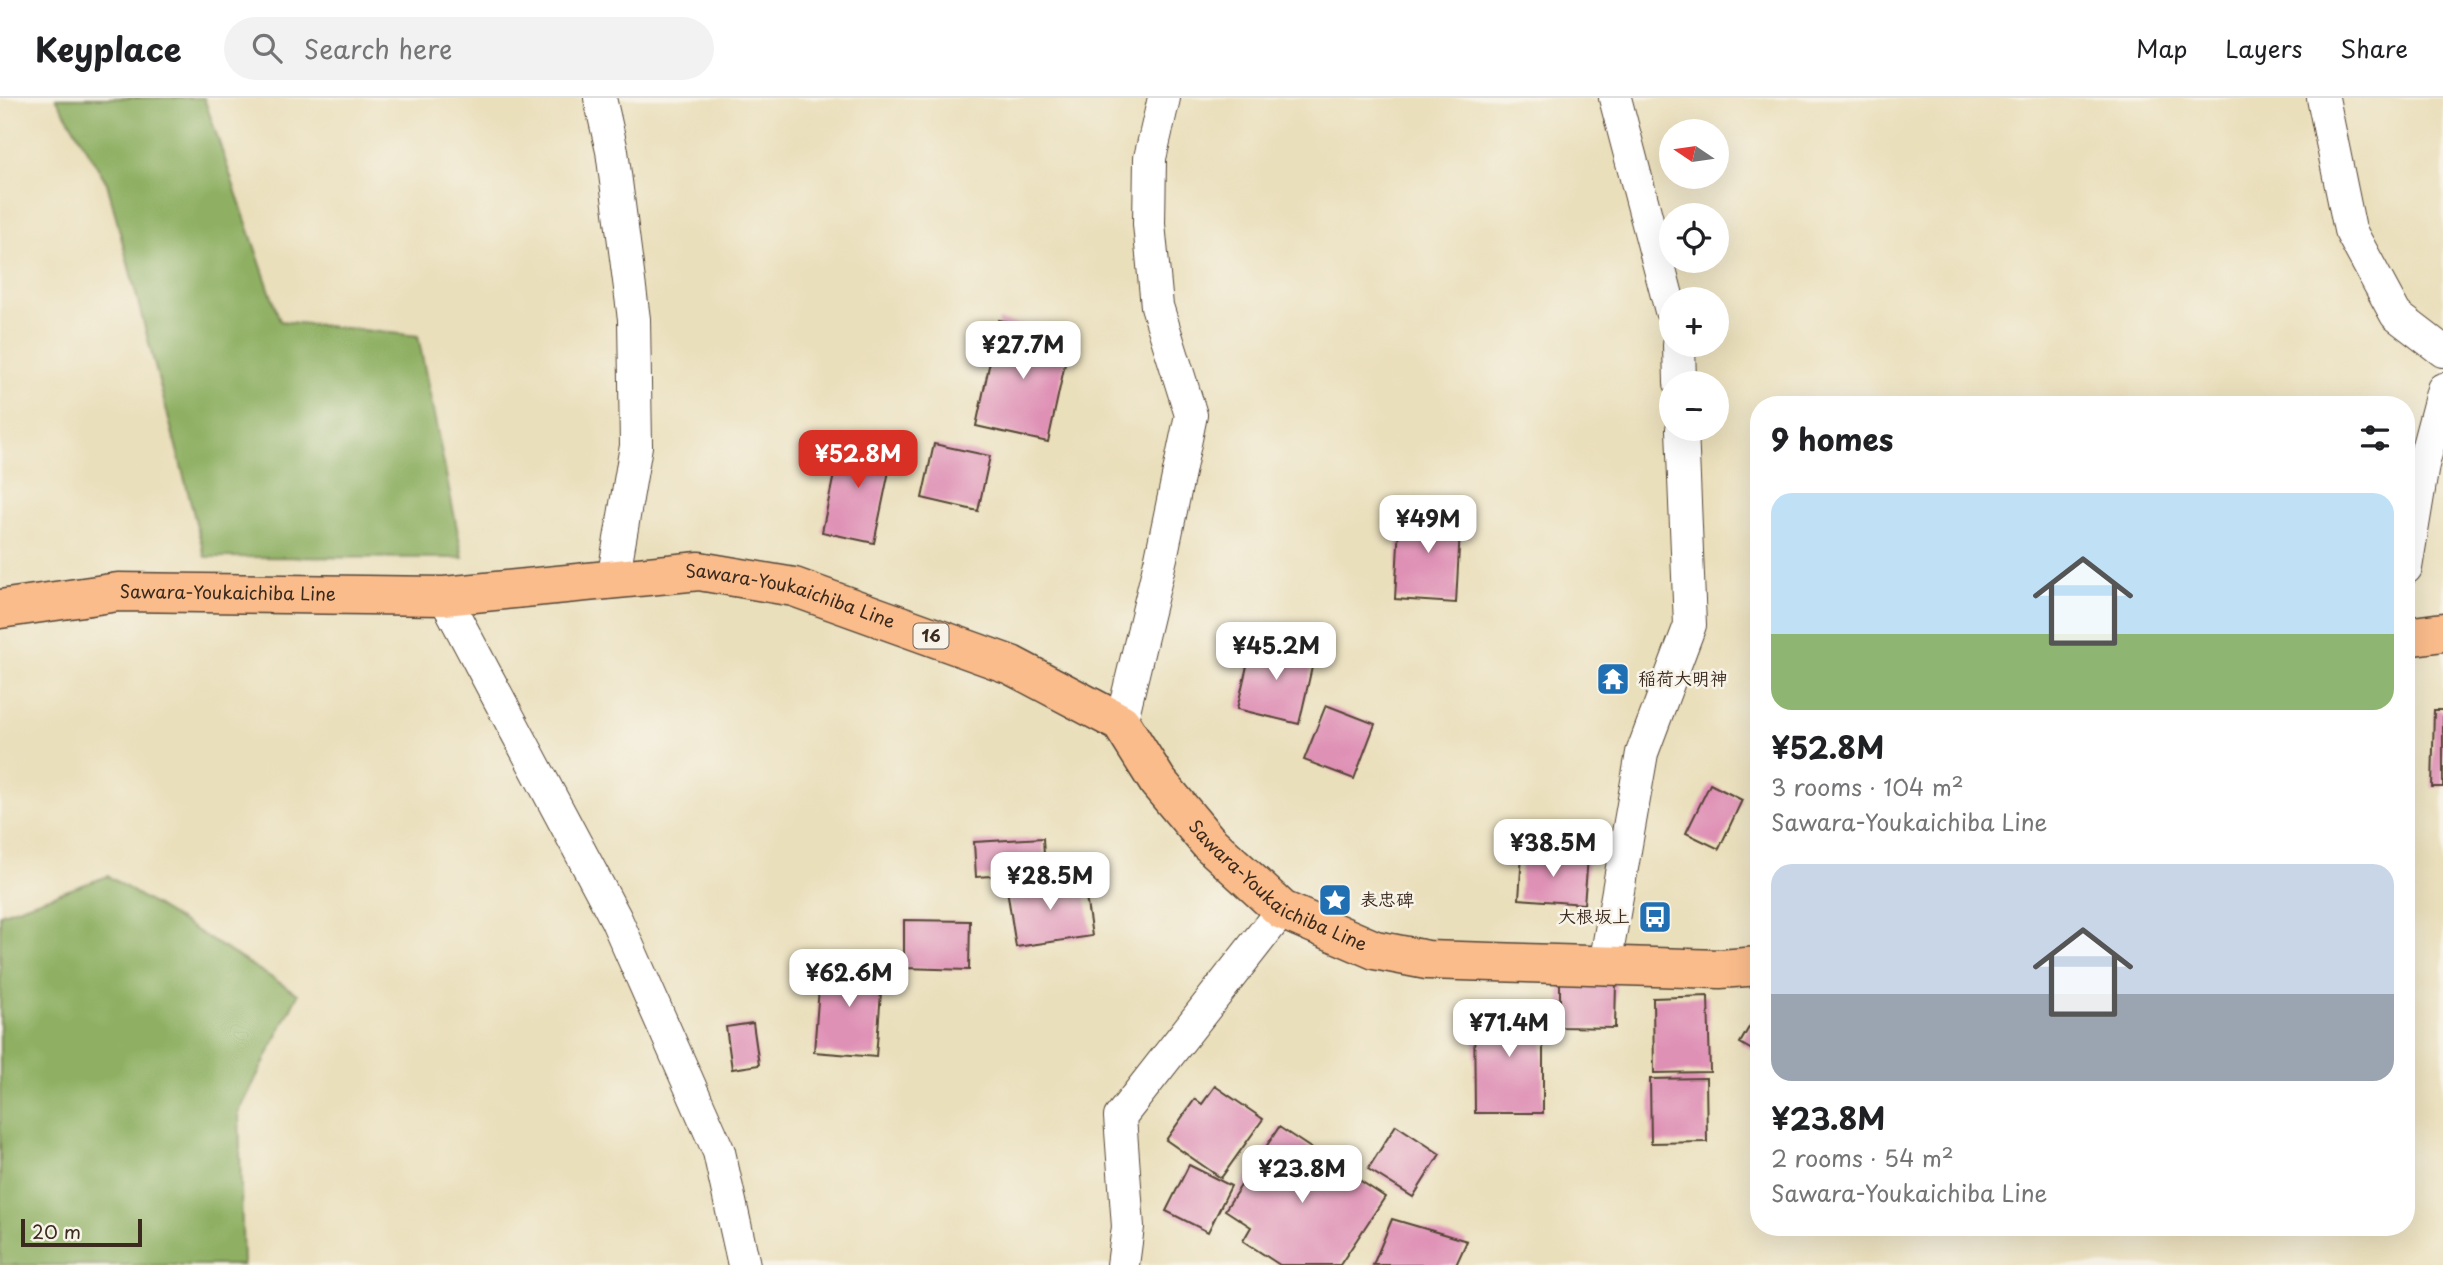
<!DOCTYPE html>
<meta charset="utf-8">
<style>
body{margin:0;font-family:"Playpen Sans","Klee One",sans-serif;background:#f2f2f2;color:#202124;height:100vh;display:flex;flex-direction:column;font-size:26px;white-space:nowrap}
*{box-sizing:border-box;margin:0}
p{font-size:23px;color:#757577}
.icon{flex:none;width:38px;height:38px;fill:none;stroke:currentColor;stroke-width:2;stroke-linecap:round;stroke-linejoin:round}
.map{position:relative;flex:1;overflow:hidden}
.side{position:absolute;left:1750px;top:298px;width:665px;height:840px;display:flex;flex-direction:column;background:#fff;border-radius:28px;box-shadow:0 7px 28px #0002}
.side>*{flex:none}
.needle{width:46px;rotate:283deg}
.tools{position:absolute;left:1659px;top:21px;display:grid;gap:14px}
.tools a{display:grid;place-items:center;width:70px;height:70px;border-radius:50%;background:#fff;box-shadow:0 7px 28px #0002;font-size:35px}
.scale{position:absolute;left:21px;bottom:18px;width:121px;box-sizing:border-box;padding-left:7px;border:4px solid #3b2a1e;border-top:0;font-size:19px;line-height:24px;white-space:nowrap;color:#3b2a1e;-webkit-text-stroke:5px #f7f3e8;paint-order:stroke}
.price{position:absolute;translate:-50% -60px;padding:0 16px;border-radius:14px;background:#fff;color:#222;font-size:23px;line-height:46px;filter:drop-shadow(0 2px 4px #0008)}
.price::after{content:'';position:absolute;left:50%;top:42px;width:21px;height:16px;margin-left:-10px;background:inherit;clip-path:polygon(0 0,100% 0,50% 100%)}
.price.selected{background:#d93025;color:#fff}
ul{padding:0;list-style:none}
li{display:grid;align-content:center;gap:14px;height:371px;padding:0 21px}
li span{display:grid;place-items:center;height:217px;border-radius:21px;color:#555}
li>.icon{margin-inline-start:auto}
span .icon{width:126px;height:126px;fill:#fffc;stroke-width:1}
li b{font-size:30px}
h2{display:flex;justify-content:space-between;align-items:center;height:84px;padding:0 21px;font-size:30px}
header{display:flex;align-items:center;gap:42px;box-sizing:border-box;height:98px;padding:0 35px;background:#fff;border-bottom:2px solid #e0e0e0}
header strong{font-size:33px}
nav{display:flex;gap:38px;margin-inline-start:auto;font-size:24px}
.search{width:490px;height:63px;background:#f2f2f2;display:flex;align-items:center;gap:18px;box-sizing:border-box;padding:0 24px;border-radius:38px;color:#757577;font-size:26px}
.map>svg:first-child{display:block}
.forest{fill:#8fb064;stroke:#656d41;stroke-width:2}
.building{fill:#df90b5}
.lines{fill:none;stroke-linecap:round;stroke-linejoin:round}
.minor-casing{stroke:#554536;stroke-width:34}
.primary-casing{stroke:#554536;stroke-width:41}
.minor{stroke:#fff;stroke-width:32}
.primary{stroke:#fabc8b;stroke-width:38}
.labels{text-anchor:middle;stroke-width:5;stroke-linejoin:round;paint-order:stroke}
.shield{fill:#f7f3e8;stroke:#73665b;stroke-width:2}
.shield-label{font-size:16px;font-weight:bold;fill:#3b2a1e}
.street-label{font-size:18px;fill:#3b2a1e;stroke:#f7f3e8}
.poi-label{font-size:18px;font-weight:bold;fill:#3b2a1e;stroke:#f7f3e8;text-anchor:start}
</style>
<header>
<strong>Keyplace</strong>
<div class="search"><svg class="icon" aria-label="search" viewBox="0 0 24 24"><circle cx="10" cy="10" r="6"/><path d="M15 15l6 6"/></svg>Search here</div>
<nav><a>Map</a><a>Layers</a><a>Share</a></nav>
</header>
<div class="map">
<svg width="2443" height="1167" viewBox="0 0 2443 1167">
<rect width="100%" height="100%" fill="#f7f3e8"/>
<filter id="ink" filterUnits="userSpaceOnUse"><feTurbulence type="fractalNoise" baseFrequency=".0143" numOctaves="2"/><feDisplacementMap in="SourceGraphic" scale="14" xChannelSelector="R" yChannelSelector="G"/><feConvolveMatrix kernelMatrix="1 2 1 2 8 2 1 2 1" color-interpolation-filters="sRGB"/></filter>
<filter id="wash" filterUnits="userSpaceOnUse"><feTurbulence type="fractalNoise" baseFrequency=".00686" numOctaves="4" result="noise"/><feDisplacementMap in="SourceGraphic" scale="28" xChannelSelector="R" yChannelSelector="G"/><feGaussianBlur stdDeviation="1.57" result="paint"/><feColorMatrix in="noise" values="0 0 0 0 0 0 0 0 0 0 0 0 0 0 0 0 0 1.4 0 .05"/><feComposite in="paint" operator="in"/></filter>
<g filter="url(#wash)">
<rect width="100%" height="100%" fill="#eadfbb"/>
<g class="forest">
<polygon points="56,0 204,0 280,223 418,238 463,460 205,459 107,85"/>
<polygon points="108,778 298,896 239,1014 243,1167 0,1167 0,816"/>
</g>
<g id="blocks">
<g class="building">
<polygon points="999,222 1071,238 1048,344 976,328"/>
<polygon points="842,338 894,349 874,445 822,434"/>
<polygon points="934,346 990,358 978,413 922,400"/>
<polygon points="1400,409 1461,413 1456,505 1395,501"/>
<polygon points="1253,542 1315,556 1299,626 1237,611"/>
<polygon points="1326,607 1375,626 1354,681 1304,662"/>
<polygon points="2434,612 2443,612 2443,689 2432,689"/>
<polygon points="1710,686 1742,702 1719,751 1686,735"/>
<polygon points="1043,740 1045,775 976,779 974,744"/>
<polygon points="1522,756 1588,760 1584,806 1519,801"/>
<polygon points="1083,779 1092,838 1016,849 1007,791"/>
<polygon points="904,822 970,823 969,872 904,870"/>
<polygon points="821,864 883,868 876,959 814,954"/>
<polygon points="1560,884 1616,884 1615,930 1560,929"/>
<polygon points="1708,898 1710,974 1654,975 1653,900"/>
<polygon points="1474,908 1543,908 1543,1015 1475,1015"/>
<polygon points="1759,912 1759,956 1740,945"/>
<polygon points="753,925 759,967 732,971 726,929"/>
<polygon points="1706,980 1707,1044 1651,1045 1650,981"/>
<polygon points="1215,988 1263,1021 1221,1080 1166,1042 1195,1001 1202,1006"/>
<polygon points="1396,1027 1440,1056 1413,1099 1368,1071"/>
<polygon points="1279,1029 1385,1099 1340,1167 1280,1167 1243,1143 1251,1129 1225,1112"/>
<polygon points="1189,1067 1231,1088 1208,1134 1166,1113"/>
<polygon points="1392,1121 1467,1143 1456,1167 1373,1167"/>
</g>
</g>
</g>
<g filter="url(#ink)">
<use href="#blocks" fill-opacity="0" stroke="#554536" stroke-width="2"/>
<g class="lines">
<defs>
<g id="minor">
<polyline points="600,0 612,53 634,221 636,348 613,482"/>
<polyline points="1615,0 1671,213"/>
<polyline points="2323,0 2350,132 2396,217 2443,253"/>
<polyline points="1679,247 1680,285"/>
<polyline points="2406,470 2423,367 2443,291"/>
<polyline points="444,498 616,821 719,1054 744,1167"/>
<polyline points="1121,625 1161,460 1191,317 1157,208 1149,126 1150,60 1164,0"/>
<polyline points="1605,867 1642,655 1690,527 1682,331"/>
<polyline points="1123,1167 1128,1129 1120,1019 1282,812"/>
</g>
<g id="primary">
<path id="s1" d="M0 511 118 494 444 498 699 473 794 489 1011 567 1121 625 1158 684 1209 745 1282 812 1375 852 1427 862 1720 871 1759 868"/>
<polyline points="2406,539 2443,534"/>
</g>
</defs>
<use href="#minor" class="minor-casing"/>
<use href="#primary" class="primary-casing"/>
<use href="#minor" class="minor"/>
<use href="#primary" class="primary"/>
</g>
</g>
<defs>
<symbol id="temple-square" viewBox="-11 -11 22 22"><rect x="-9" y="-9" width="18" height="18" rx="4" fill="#1f6fb2" stroke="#f7f3e8"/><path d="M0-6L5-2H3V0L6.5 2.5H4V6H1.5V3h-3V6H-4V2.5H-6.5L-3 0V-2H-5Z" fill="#fff"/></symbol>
<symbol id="sight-square" viewBox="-11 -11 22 22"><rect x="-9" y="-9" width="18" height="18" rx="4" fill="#1f6fb2" stroke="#f7f3e8"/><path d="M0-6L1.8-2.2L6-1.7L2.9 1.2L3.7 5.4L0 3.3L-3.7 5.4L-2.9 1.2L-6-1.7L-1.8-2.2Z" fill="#fff"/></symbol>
<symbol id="bus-square" viewBox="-11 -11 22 22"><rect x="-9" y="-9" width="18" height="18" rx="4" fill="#1f6fb2" stroke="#f7f3e8"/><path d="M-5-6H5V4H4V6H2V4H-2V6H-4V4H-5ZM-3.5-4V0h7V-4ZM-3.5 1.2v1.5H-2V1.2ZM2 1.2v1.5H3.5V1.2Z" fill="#fff"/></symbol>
</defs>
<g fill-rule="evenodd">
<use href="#temple-square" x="1594" y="562" width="38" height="38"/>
<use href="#sight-square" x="1316" y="783" width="38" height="38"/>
<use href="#bus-square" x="1636" y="800" width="38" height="38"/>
</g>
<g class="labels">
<rect class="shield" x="913.5" y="525.5" width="35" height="25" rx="5"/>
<g class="shield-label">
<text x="931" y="544">16</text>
</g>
<g class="street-label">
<text dy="6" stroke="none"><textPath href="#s1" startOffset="229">Sawara-Youkaichiba Line</textPath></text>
<text dy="6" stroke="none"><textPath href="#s1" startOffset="796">Sawara-Youkaichiba Line</textPath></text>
<text dy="6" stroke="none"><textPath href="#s1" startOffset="1384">Sawara-Youkaichiba Line</textPath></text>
</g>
<g class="poi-label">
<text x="1638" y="587">稲荷大明神</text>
<text x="1360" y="808">表忠碑</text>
<text x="1630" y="825" text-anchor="end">大根坂上</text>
</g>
</g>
</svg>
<div class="tools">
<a><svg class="needle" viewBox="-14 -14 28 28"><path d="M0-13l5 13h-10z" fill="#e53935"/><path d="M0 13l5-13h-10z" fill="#757577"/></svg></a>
<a><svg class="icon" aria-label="locate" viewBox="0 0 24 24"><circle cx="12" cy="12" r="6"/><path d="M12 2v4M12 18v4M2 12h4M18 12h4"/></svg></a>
<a>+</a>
<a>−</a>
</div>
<div class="scale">20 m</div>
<b class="price" style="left:1023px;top:283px">¥27.7M</b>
<b class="price selected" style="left:858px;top:392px">¥52.8M</b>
<b class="price" style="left:1428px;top:457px">¥49M</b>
<b class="price" style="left:1276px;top:584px">¥45.2M</b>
<b class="price" style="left:1553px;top:781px">¥38.5M</b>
<b class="price" style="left:1050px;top:814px">¥28.5M</b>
<b class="price" style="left:849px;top:911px">¥62.6M</b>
<b class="price" style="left:1509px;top:961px">¥71.4M</b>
<b class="price" style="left:1302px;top:1107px">¥23.8M</b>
<section class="side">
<h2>9 homes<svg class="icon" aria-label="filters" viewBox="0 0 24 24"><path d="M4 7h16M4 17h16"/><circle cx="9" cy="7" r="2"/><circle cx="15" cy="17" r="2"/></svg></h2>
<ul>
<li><span style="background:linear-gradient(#bfe0f5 65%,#8fb573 0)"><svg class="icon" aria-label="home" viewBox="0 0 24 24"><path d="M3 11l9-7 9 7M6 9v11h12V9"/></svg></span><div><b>¥52.8M</b><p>3 rooms · 104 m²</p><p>Sawara-Youkaichiba Line</p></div></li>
<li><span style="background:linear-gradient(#c9d6e8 60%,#9aa5b1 0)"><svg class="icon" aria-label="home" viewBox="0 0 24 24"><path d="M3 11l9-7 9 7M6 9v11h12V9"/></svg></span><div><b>¥23.8M</b><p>2 rooms · 54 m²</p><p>Sawara-Youkaichiba Line</p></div></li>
</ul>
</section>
</div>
